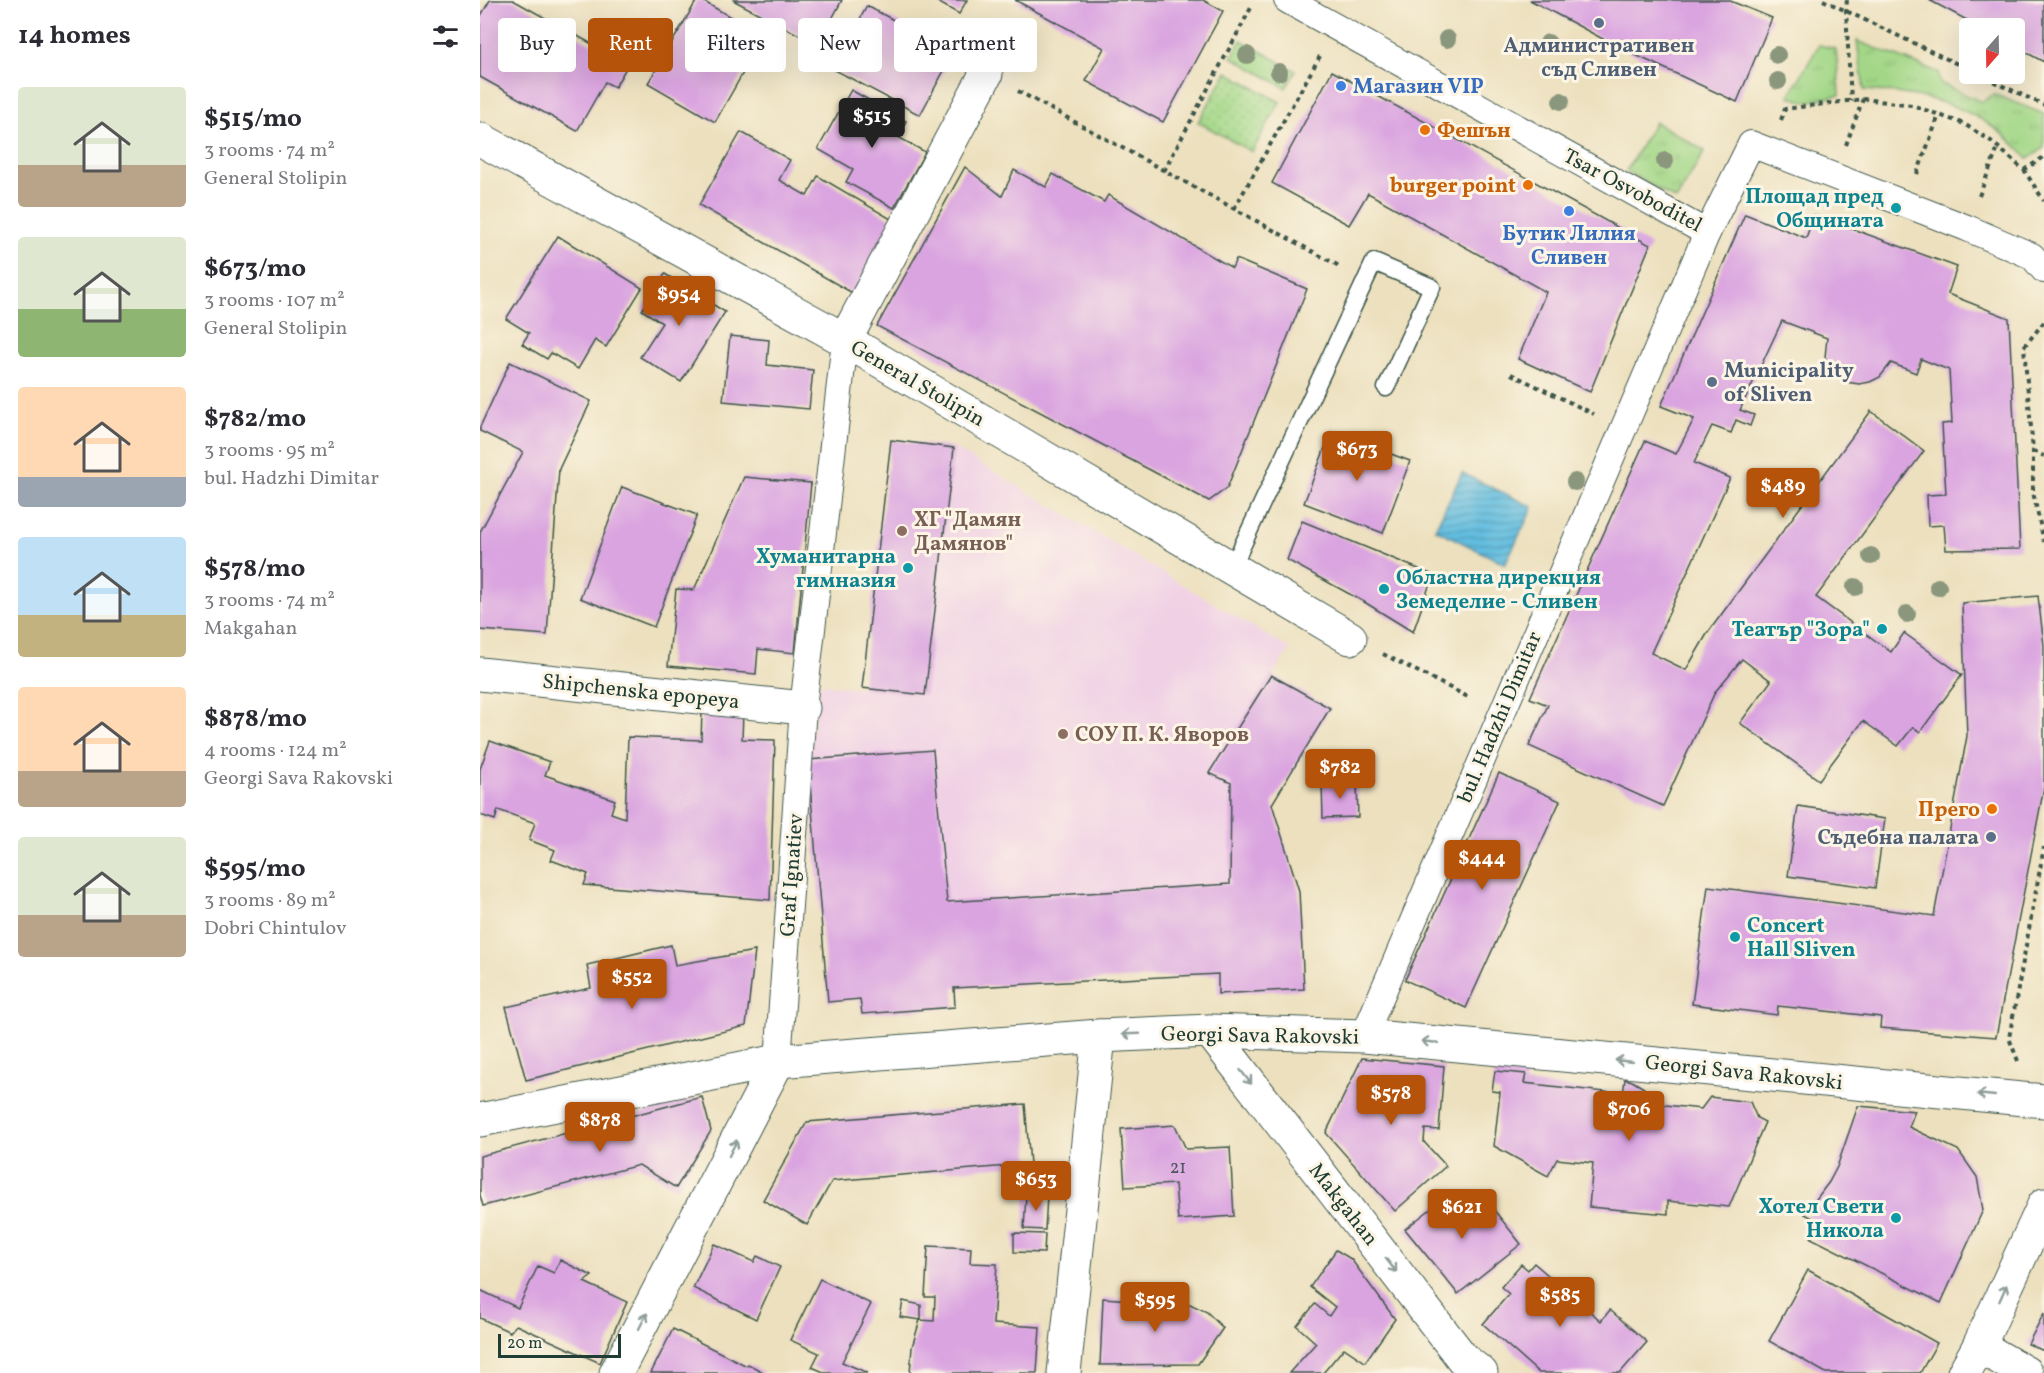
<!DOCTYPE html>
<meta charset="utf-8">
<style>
body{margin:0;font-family:Vollkorn,serif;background:#f2f2f3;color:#2b2b33;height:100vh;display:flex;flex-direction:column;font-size:22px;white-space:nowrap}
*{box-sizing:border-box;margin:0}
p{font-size:20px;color:#7c7c81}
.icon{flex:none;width:33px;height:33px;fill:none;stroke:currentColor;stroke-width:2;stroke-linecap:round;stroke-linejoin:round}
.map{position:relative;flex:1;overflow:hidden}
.panel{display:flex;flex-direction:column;background:#fff;width:480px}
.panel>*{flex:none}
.hud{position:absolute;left:18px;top:18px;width:570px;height:54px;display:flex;gap:12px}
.needle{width:39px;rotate:200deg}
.controls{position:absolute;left:1479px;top:18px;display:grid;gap:12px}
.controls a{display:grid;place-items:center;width:66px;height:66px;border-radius:6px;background:#fff;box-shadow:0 6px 24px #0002;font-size:30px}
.scale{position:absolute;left:18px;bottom:15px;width:123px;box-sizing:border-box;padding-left:6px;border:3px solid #1f3d34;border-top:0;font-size:16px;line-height:21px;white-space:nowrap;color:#1f3d34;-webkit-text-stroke:4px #fcf5e5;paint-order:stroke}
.price{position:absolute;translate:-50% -51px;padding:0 14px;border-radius:6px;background:#b45309;color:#fff;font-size:20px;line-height:39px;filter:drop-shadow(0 2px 3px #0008)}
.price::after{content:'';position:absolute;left:50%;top:36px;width:18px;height:14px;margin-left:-9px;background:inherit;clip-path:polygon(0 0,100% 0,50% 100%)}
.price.active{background:#222;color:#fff}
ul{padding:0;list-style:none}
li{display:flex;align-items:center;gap:18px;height:150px;padding:0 18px}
li span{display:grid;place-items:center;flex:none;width:168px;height:120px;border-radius:6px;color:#555}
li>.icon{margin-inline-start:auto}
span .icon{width:72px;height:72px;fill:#fffc;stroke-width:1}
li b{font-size:26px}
h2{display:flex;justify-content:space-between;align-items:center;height:72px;padding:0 18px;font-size:26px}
.tag{padding:0 21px;border-radius:6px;background:#fff;box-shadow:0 6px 24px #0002;font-size:21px;line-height:54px}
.tag.active{background:#b45309;color:#fff}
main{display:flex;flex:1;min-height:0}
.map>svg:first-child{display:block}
.built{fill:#f0d0e5}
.grass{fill:url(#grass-tufts);stroke:#618a5e;stroke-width:1.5}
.park{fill:url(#park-dots);stroke:#618a5e;stroke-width:1.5}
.water{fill:url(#water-rules);stroke:#407d8a;stroke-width:1.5}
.building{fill:#daa4e0}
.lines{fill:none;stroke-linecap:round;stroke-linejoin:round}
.service-casing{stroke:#3e5549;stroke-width:19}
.pedestrian-casing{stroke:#3e5549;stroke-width:28}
.minor-casing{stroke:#3e5549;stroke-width:35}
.tertiary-casing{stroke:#3e5549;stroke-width:35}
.path{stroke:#3e5549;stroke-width:4;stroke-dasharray:4.5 4.5;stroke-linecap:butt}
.service{stroke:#fff;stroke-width:16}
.pedestrian{stroke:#fff;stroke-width:26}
.minor{stroke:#fff;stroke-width:33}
.tertiary{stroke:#fff;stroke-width:33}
.tree{fill:#8a977b}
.oneway{stroke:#8f9e9a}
.service-dot{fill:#5c6f8a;stroke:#fcf5e5;stroke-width:2}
.shop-dot{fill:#3f7fe0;stroke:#fcf5e5;stroke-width:2}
.food-dot{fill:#e8710a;stroke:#fcf5e5;stroke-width:2}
.culture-dot{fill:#0f9aa8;stroke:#fcf5e5;stroke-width:2}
.education-dot{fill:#8d6e63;stroke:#fcf5e5;stroke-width:2}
.labels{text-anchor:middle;stroke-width:6;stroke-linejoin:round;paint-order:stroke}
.number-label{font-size:18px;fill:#4e575f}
.service-label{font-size:21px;font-weight:bold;fill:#4e5e75;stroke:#fcf5e5}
.shop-label{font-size:21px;font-weight:bold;fill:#366cbe;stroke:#fcf5e5;text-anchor:start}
.food-label{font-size:21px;font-weight:bold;fill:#c56008;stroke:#fcf5e5;text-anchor:end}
.street-label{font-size:21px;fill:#1f3d34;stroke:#fcf5e5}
.culture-label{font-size:21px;font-weight:bold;fill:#0d838f;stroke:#fcf5e5;text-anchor:end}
.education-label{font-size:21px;font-weight:bold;fill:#785e54;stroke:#fcf5e5;text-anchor:start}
</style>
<main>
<section class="panel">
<h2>14 homes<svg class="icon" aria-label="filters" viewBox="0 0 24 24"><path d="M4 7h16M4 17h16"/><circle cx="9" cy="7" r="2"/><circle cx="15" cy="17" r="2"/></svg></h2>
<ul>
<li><span style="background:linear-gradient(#dfe7d0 65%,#b9a48a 0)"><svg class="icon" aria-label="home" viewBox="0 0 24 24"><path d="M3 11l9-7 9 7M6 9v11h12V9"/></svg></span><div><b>$515/mo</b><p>3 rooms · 74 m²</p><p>General Stolipin</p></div></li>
<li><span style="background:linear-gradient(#dfe7d0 60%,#8fb573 0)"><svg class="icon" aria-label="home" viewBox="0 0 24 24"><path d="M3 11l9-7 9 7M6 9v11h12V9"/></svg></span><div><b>$673/mo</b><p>3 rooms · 107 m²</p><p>General Stolipin</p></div></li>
<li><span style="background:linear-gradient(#ffd9b3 75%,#9aa5b1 0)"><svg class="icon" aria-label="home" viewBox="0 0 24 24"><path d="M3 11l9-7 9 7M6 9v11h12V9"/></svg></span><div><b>$782/mo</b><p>3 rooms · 95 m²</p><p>bul. Hadzhi Dimitar</p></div></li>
<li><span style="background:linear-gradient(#bfe0f5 65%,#c2b280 0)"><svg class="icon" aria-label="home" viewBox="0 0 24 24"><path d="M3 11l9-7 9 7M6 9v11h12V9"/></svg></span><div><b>$578/mo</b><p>3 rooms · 74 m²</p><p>Makgahan</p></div></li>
<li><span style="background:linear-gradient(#ffd9b3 70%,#b9a48a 0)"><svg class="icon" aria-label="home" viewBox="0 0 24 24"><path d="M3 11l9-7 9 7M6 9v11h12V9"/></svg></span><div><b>$878/mo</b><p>4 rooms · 124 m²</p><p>Georgi Sava Rakovski</p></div></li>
<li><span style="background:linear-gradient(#dfe7d0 65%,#b9a48a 0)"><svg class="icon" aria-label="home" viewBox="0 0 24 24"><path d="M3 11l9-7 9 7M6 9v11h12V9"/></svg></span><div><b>$595/mo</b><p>3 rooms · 89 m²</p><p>Dobri Chintulov</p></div></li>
</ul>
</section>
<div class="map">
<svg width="1564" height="1373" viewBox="0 0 1564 1373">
<defs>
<pattern id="grass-tufts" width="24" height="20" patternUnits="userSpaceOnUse" patternTransform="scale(1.5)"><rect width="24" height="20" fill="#a3d787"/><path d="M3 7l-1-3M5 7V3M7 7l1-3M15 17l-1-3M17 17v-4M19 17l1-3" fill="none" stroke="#8cb975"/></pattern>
<pattern id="park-dots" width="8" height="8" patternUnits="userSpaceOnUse" patternTransform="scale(1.5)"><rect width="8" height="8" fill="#a3d787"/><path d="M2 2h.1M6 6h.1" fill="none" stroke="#8cb975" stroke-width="1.8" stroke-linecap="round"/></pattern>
<pattern id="water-rules" width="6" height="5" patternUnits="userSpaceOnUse" patternTransform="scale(1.5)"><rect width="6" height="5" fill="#62bde0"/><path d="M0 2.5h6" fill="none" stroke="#509bb6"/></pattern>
</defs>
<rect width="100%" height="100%" fill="#fcf5e5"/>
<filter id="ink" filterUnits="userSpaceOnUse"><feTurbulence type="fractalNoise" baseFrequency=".0167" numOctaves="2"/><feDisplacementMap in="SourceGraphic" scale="12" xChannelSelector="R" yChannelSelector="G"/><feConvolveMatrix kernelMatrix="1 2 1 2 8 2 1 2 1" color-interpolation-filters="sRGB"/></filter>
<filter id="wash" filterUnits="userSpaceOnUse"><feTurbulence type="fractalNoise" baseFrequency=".008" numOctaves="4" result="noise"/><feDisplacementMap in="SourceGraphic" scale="24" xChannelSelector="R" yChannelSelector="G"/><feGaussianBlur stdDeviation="1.35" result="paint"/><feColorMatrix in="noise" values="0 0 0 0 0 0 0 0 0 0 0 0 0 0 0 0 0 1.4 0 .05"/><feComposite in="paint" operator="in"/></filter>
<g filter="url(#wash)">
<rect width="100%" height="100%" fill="#ece0be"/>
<polygon class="built" points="474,448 810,649 792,675 850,708 793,804 819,891 824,989 738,994 737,974 474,988 475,1007 382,1014 380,999 348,1002 328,760 340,684 445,695"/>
<g class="grass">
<polygon points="761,40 816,71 806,88 752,57"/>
<path d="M1377 41 1458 72 1460 83 1502 102 1514 94 1564 114V148L1548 159C1504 107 1449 94 1384 90Z"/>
<polygon points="1339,45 1356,49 1360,95 1326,102 1309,96"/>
<polygon points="1175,122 1225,151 1196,200 1146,171"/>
</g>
<polygon class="park" points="747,72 800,102 772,152 718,122"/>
<polygon class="water" points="982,473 1053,507 1025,564 955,529"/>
<g id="blocks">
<g class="building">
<polygon points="10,0 33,0 119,48 124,39 153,56 135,87 125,82 97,131 0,77 0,17"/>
<polygon points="217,0 221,0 284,36 235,122 168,83"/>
<polygon points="253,0 362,0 338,45"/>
<polygon points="454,0 487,0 479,14"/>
<polygon points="535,0 723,0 743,11 683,122 606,81 624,48"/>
<polygon points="1050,0 1248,0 1292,18 1257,102 1136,46"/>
<polygon points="1449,0 1564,0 1564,62 1534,46 1534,28 1502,28"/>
<polygon points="387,6 474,52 440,115 353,69"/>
<polygon points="852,71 1170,245 1110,392 1038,359 1066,292 888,193 869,225 792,183"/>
<polygon points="371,90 426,121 418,137 445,152 414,208 366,182 373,169 338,149"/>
<polygon points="261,132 310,160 299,180 327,196 338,176 416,222 374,294 219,205"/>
<polygon points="485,167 522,196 534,170 566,187 573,174 624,202 628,195 752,268 756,259 827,289 747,488 729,501 397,326"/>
<polygon points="1265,214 1326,238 1334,215 1477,267 1468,294 1529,318 1540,549 1466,550 1464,525 1448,526 1447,495 1466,494 1462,424 1472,423 1469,370 1441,359 1436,373 1411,363 1400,377 1390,382 1379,384 1366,382 1355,375 1349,367 1345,357 1347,338 1302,321 1260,410 1274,415 1270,426 1256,420 1251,433 1232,426 1214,463 1250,478 1171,653 1206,670 1227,634 1391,411 1444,451 1336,597 1411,652 1424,633 1482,675 1440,732 1433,727 1418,746 1383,721 1339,780 1260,723 1291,681 1262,659 1235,692 1183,806 1049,746 1068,705 1050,698 1165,441 1196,454 1214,419 1181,406"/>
<polygon points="78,236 162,288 126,347 115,340 98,369 71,353 67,359 42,344 49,333 26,319"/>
<polygon points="185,274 245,312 201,382 160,357 182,323 162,310"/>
<polygon points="250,336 289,340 287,365 333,370 329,409 243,401"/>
<polygon points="30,362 111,401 79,469 67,635 0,630 0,532 43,452 0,431 0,427"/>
<polygon points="851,432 930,461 903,533 824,503"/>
<polygon points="411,440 474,448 445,695 382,688"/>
<polygon points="264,477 331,483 315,653 278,649 276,674 188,666 196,589 214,590"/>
<polygon points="142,487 217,515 174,627 100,598"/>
<polygon points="822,521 953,575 933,632 886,603 807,560"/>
<polygon points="1558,596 1564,645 1564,787 1516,1037 1400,1028 1401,1017 1298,1006 1297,1015 1212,1004 1228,886 1454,916 1487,736 1482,603"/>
<polygon points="791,675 850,708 792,804 819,891 824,989 738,994 738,974 474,988 475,1007 382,1014 380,999 348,1002 328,760 453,750 467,902 750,884 751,783 729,773"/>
<polygon points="222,711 263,713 262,739 295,740 290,900 104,885 108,874 71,860 75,850 49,840 55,823 18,810 15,820 0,815 0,769 10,741 70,762 65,775 135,800 131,813 145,818 148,737 221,740"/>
<polygon points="1019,773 1080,801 986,1008 925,980"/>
<polygon points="877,783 878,817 843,818 842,784"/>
<polygon points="1318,806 1405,819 1395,888 1308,876"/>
<polygon points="191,945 195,965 275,951 266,1026 46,1080 26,1007 111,988 107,965"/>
<polygon points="882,1058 964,1066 959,1130 945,1129 944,1142 966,1166 915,1211 846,1133"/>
<polygon points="1015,1071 1046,1074 1044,1083 1143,1094 1145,1079 1152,1081 1164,1088 1168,1103 1221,1109 1230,1097 1270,1102 1277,1118 1285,1122 1249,1207 1188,1201 1188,1214 1109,1207 1113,1163 1077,1159 1068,1176 1014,1146 1020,1092 1012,1091"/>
<polygon points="222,1097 231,1131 196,1188 159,1165 3,1206 0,1195 0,1156"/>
<polygon points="545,1104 550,1164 352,1181 327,1225 283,1200 327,1122"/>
<polygon points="1378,1106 1435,1111 1429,1127 1478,1150 1497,1177 1503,1210 1461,1303 1331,1238 1340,1222 1325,1214 1349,1182 1357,1167"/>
<polygon points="695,1125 706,1149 750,1147 754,1216 698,1220 695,1184 645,1187 641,1129"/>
<polygon points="970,1194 978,1204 990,1194 1007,1216 1014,1210 1041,1244 978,1294 925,1229"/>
<polygon points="546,1195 567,1196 565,1230 544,1229"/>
<polygon points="534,1233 565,1234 564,1253 534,1252"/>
<polygon points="234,1244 274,1262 277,1256 300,1267 276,1319 213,1288"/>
<polygon points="448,1246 491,1248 490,1263 517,1264 513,1324 560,1327 557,1373 430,1373 432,1347 440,1320 454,1321 455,1297 445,1297"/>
<polygon points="856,1250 871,1259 915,1319 885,1362 864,1348 843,1373 809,1373 836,1343 817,1326 835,1304 849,1316 855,1307 830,1287"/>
<polygon points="80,1260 112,1276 104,1282 147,1302 120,1363 36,1325 30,1332 0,1318 0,1290 38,1308 58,1266 74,1273"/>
<polygon points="1054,1263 1121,1321 1130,1310 1167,1342 1140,1373 1059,1373 1003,1324 1029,1294 1021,1287 1041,1264 1048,1270"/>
<polygon points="1328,1270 1457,1343 1440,1373 1346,1373 1289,1341"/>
<polygon points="340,1279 391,1304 362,1362 388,1373 346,1373 332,1367 339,1353 310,1340"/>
<polygon points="623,1298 710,1304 727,1312 743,1328 718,1364 620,1365"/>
<polygon points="423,1301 441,1305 441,1320 420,1317"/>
<polygon points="1564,1313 1564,1351 1548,1344"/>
<polygon points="193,1329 267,1366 268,1364 285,1373 171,1373"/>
</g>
</g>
</g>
<g filter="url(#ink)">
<use href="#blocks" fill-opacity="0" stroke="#3e5549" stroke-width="1.5"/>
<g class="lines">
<defs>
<polyline id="service" points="752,568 894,262 952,287 906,388"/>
<g id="pedestrian">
<polyline points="807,0 1227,233 1271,144 1487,228 1552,256 1564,270"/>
<polyline points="884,1036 1227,233"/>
<polyline points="298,1061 323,708 365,340"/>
</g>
<g id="minor">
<polyline points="0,139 365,340 870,638"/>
<polyline points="365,340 506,74"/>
<polyline points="0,674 323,708"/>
<polyline points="730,1031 983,1359 1001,1373"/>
<polyline points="1499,1346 1546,1373"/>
<polyline points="136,1373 298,1061"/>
<polyline points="584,1373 619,1036"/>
</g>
<g id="tertiary">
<polyline points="0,1120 298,1061 619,1036 730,1031 884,1036 1564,1101"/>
<polyline points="1484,1373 1499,1346 1564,1205"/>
</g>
</defs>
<use href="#service" class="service-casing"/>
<use href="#pedestrian" class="pedestrian-casing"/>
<use href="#minor" class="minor-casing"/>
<use href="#tertiary" class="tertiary-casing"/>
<g class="path">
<polyline points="1343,0 1490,70"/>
<polyline points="1367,0 1366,10 1371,101"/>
<polyline points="1497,74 1564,105"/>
<polyline points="538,91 861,267"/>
<polyline points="1301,120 1305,109 1383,99 1432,105 1484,124 1511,141 1544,170 1564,201"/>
<polyline points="1366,145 1383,99"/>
<polyline points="1544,170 1564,157"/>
<polyline points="684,171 772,6"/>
<polyline points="1437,174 1459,115"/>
<polyline points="1499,196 1518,148"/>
<polyline points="754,209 840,56"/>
<polyline points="1564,322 1544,347 1553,451 1553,492 1564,542"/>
<polyline points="1031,374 1114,414"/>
<polyline points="1553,451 1564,456"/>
<polyline points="903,654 990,698"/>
<polyline points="1538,1061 1529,1038 1564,847"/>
</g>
<use href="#service" class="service"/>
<use href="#pedestrian" class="pedestrian"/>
<use href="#minor" class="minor"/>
<use href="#tertiary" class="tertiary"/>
</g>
<g class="tree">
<circle cx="967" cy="39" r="9"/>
<circle cx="1068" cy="43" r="9"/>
<circle cx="767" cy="55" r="9"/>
<circle cx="1297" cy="55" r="9"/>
<circle cx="799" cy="72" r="9"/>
<circle cx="1298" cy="81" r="9"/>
<circle cx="1081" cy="101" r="9"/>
<circle cx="1185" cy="161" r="9"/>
<circle cx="1095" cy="482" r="9"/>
<circle cx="1391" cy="556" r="9"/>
<circle cx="1375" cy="587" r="9"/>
<circle cx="1458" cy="587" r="9"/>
<circle cx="1427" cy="614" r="9"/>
</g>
<defs><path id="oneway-shaft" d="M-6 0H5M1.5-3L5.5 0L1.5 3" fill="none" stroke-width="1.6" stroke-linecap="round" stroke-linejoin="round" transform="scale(1.5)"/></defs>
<g class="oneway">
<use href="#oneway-shaft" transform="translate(651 1034) rotate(178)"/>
<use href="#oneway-shaft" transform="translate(950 1042) rotate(-174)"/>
<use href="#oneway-shaft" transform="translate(1144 1061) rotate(-174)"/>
<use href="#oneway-shaft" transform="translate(766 1077) rotate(52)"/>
<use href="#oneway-shaft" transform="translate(1506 1095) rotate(-174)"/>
<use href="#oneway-shaft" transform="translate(253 1148) rotate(-63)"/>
<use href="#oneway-shaft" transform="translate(911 1265) rotate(52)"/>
<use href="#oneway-shaft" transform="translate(1523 1293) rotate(-66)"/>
<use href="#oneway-shaft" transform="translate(163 1321) rotate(-63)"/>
</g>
</g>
<g class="service-dot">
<circle cx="1119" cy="23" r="6"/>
<circle cx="1232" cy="382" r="6"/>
<circle cx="1511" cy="837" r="6"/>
</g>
<g class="shop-dot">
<circle cx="861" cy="86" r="6"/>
<circle cx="1089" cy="211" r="6"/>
</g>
<g class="food-dot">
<circle cx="945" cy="130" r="6"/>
<circle cx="1048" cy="185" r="6"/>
<circle cx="1512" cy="809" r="6"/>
</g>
<g class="culture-dot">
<circle cx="1416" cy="208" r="6"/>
<circle cx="428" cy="568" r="6"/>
<circle cx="904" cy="589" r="6"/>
<circle cx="1402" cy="629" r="6"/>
<circle cx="1255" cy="937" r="6"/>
<circle cx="1416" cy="1218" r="6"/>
</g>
<g class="education-dot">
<circle cx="422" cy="531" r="6"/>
<circle cx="583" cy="734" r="6"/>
</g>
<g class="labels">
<g class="number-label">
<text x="698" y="1173">21</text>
</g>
<g class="service-label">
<text x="1119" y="52">Административен<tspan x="1119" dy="24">съд Сливен</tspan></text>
<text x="1244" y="377" text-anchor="start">Municipality<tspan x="1244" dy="24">of Sliven</tspan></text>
<text x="1499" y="844" text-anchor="end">Съдебна палата</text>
</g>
<g class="shop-label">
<text x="873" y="93">Магазин VIP</text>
<text x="1089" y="240" text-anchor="middle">Бутик Лилия<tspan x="1089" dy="24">Сливен</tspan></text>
</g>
<g class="food-label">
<text x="957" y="137" text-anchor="start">Фешън</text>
<text x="1036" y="192">burger point</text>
<text x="1500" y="816">Прего</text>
</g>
<g class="street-label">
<text transform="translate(1153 190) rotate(28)" y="7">Tsar Osvoboditel</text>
<text transform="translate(438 383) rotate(30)" y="7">General Stolipin</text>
<text transform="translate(161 691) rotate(6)" y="7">Shipchenska epopeya</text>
<text transform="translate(1019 717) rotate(-67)" y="7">bul. Hadzhi Dimitar</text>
<text transform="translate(311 875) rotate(-86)" y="7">Graf Ignatiev</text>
<text transform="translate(780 1035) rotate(1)" y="7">Georgi Sava Rakovski</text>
<text transform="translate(1264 1072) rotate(6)" y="7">Georgi Sava Rakovski</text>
<text transform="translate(864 1204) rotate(52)" y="7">Makgahan</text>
</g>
<g class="culture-label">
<text x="1404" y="203">Площад пред<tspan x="1404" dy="24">Общината</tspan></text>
<text x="416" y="563">Хуманитарна<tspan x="416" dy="24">гимназия</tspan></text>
<text x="916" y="584" text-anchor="start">Областна дирекция<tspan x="916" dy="24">Земеделие - Сливен</tspan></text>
<text x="1390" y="636">Театър "Зора"</text>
<text x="1267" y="932" text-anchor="start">Concert<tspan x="1267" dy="24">Hall Sliven</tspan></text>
<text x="1404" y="1213">Хотел Свети<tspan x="1404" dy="24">Никола</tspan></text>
</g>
<g class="education-label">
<text x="434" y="526">ХГ "Дамян<tspan x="434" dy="24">Дамянов"</tspan></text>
<text x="595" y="741">СОУ П. К. Яворов</text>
</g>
</g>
</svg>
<div class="controls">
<a><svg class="needle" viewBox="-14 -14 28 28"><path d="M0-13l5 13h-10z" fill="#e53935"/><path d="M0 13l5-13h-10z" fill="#7c7c81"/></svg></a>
</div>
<div class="scale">20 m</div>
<b class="price active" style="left:392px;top:149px">$515</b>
<b class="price" style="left:199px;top:327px">$954</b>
<b class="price" style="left:877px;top:482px">$673</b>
<b class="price" style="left:1303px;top:519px">$489</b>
<b class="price" style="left:860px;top:800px">$782</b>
<b class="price" style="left:1002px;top:891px">$444</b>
<b class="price" style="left:152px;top:1010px">$552</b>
<b class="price" style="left:911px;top:1126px">$578</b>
<b class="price" style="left:1149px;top:1142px">$706</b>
<b class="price" style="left:120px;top:1153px">$878</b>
<b class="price" style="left:556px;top:1212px">$653</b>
<b class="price" style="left:982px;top:1240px">$621</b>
<b class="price" style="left:1080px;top:1328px">$585</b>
<b class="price" style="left:675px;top:1333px">$595</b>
<div class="hud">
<a class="tag">Buy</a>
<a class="tag active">Rent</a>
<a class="tag">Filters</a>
<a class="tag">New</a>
<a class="tag">Apartment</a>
</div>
</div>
</main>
